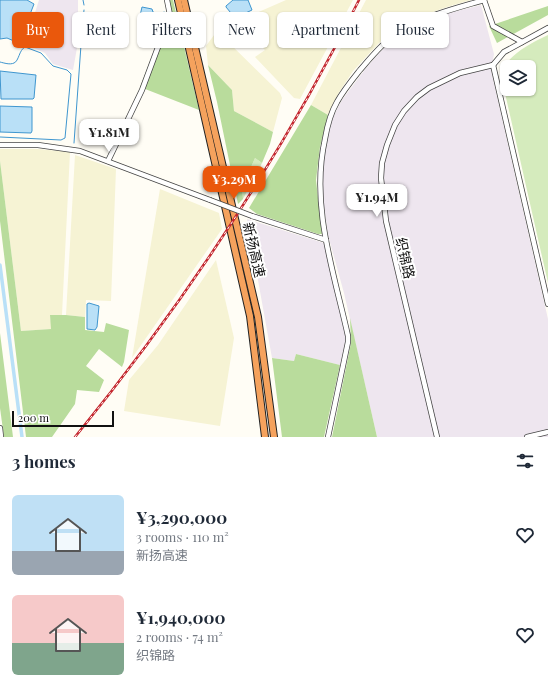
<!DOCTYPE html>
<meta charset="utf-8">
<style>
body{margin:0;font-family:"Playfair Display","Noto Sans SC",serif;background:#f6f6f7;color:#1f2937;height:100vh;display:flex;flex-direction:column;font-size:15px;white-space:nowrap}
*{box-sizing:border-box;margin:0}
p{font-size:13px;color:#747a83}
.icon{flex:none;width:22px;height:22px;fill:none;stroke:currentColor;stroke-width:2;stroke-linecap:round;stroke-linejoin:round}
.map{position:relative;height:437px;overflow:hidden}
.details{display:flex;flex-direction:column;background:#fff;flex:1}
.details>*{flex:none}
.banner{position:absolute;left:12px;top:12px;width:524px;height:36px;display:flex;gap:8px}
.controls{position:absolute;left:500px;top:60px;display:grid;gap:8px}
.controls a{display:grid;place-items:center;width:36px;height:36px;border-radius:6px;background:#fff;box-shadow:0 1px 3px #0004;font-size:20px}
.scale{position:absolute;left:12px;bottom:10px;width:102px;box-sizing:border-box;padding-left:4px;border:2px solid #111;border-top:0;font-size:11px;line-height:14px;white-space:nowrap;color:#111;-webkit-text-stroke:3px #fff;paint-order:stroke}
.price{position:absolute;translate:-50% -34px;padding:0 9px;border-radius:8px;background:#fff;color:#222;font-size:13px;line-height:26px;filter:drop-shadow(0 1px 2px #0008)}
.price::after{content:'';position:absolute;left:50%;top:24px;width:12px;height:9px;margin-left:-6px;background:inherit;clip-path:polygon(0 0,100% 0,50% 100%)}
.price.active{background:#ea580c;color:#fff}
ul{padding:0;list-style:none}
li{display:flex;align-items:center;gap:12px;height:100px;padding:0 12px}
li span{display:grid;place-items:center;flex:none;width:112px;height:80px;border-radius:6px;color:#555}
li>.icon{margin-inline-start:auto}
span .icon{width:48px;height:48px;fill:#fffc;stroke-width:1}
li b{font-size:17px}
h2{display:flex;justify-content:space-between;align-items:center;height:48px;padding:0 12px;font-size:17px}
.pill{padding:0 14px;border-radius:6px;background:#fff;box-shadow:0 1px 3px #0004;font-size:14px;line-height:36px}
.pill.active{background:#ea580c;color:#fff}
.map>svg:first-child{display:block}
.industrial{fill:#eee6ef}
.farmland{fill:#f6f3d4}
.green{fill:#d5ebbd;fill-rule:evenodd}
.forest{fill:#b9dc9c}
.water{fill:#b9e0f7;stroke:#3f96cf}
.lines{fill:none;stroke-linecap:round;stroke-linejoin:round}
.stream{stroke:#3f96cf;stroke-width:1}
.canal{stroke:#b9e0f7;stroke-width:3.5}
.minor-casing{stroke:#444;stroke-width:6}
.highway-casing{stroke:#222;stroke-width:8}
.minor{stroke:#fff;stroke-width:4.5}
.highway{stroke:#f5a25d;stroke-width:6}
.rail-casing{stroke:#c4262e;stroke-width:2.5}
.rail{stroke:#fff;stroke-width:1;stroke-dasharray:3;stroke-linecap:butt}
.minor-bridge-casing{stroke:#444;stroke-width:6;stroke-linecap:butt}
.minor-bridge{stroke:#fff;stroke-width:4.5}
.labels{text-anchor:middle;stroke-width:4;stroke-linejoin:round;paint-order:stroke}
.street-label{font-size:14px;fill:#111;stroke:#fff}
</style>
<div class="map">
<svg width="548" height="437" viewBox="0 0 548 437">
<rect width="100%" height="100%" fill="#fffdf5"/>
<g class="industrial">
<polygon points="39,0 78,0 78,16 73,46 77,48 73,70 53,64 45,53 25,44"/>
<polygon points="481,5 494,54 491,70 548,319 548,437 377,437 344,293 328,235 324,206 322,177 326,140 333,117 342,100 366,68 380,52 395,38 419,24 441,15"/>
<polygon points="247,219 324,243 346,338 340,365 296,354 294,361 272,358"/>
</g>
<g class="farmland">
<polygon points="286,0 353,0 300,99 294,98 255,57 265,50 236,22"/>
<polygon points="366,0 471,0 447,7 422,16 404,25 379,43 353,71 338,94 328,115 311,105"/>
<polygon points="217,31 280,93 282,98 273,132 234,111 232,90 208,65 206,46"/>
<polygon points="0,149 37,149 70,152 62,315 50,315 52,329 21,331 0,161"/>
<polygon points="75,155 116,169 111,301 86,300 85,317 66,315"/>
<polygon points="160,189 219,213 222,229 132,358"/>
<polygon points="216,260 234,338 220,426 124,411 129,380 158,345"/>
</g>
<g class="green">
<path d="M548 35V283L500 71C514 52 527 45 548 35ZM507 67H529V89H507Z"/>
<polygon points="255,158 262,163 243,199 242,188"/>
</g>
<g class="forest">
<polygon points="169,0 173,0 199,110 140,87 161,34 172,16"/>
<polygon points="548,6 548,15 497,43 489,26"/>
<polygon points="208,65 232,90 234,111 273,132 270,144 262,163 255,158 242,188 243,199 238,204 217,102"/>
<polygon points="311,105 328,115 320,147 316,180 322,234 318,234 257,214 249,208"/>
<polygon points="0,161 21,331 51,329 50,315 66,315 85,317 85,330 104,332 106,323 129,330 124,362 122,367 99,349 86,366 104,380 99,392 77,390 75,404 52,437 26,437 0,221"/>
<polygon points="350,318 377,437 332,437 351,343"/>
<polygon points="0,333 13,437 4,437 0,408"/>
<polygon points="296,354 340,365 324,437 282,437 272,358 294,361"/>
</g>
<g class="water">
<polygon points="0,0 27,0 34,4 22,35 19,38 14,41 7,38 0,39"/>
<polygon points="233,0 248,0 252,10 235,18 226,7 226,6"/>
<polygon points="142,7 152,9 153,12 159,15 164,12 166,13 167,21 163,30 139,20"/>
<polygon points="0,71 36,75 34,98 33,99 1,99"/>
<polygon points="0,106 32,107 32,131 31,133 0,132"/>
<polygon points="89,303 99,306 97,327 95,330 87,329 87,304"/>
</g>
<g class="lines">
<g class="stream">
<polyline points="83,0 84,5"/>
<path d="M0 62C4 63 10 65 14 63 19 61 19 50 25 47L41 53 53 66 67 70 71 74 65 138 61 140 0 137"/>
<polyline points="74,143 82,31 84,10"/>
</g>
<polyline class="canal" points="0,265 22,437"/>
<defs>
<g id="minor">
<polyline points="484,0 493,26 522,42"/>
<polyline points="493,65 548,304"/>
<polyline points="0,145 38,145 80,151 210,200"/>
<polyline points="108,161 142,90 170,15 167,0"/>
<polyline points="252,216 326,240"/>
<polyline points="0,428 1,437"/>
<path d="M328 437 348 342V336C334 272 310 206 325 139 327 127 330 114 337 102 343 91 352 80 360 70 373 55 386 39 404 29 428 15 457 8 484 0"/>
<polyline points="437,437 386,221 381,178 382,163 387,145 395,125 404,111 417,97 429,88 460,73 493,65 504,52 548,28"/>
<polyline points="527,437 548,432"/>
</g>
<g id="highway">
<polyline points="178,0 250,316 265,437"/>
<polyline points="184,0 258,317 274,437"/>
</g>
</defs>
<use href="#minor" class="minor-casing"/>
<use href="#highway" class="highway-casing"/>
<use href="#minor" class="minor"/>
<use href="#highway" class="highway"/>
<defs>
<path id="rail" d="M75 437C185 302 282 156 359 0"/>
</defs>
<use href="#rail" class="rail-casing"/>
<use href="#rail" class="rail"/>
<defs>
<polyline id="minor-bridge" points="210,200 252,216"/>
</defs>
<use href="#minor-bridge" class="minor-bridge-casing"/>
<use href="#minor-bridge" class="minor-bridge"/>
</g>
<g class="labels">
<g class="street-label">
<text transform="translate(254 250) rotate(77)" y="5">新扬高速</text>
<text transform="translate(405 258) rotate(77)" y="5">织锦路</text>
</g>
</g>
</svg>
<div class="controls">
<a><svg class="icon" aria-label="layers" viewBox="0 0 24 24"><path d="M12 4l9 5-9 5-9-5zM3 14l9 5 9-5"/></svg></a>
</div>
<div class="scale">200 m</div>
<b class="price" style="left:109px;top:153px">¥1.81M</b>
<b class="price active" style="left:234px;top:200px">¥3.29M</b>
<b class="price" style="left:377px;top:218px">¥1.94M</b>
<div class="banner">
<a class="pill active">Buy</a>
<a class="pill">Rent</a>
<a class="pill">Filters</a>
<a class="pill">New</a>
<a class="pill">Apartment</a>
<a class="pill">House</a>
</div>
</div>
<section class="details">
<h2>3 homes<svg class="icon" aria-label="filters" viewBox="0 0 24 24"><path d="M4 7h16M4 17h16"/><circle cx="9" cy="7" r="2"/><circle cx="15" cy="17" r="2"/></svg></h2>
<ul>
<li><span style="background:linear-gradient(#bfe0f5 70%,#9aa5b1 0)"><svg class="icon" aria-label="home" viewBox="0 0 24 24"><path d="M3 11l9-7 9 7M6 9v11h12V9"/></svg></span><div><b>¥3,290,000</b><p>3 rooms · 110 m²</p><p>新扬高速</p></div><svg class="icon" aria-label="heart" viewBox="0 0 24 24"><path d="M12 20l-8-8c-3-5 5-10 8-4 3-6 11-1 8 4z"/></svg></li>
<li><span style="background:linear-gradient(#f6c9c9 60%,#7fa58c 0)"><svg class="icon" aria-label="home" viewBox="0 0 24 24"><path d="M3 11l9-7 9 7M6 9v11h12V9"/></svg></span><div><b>¥1,940,000</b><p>2 rooms · 74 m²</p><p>织锦路</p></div><svg class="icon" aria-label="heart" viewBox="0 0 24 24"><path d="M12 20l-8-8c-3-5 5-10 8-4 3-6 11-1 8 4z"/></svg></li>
</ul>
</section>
